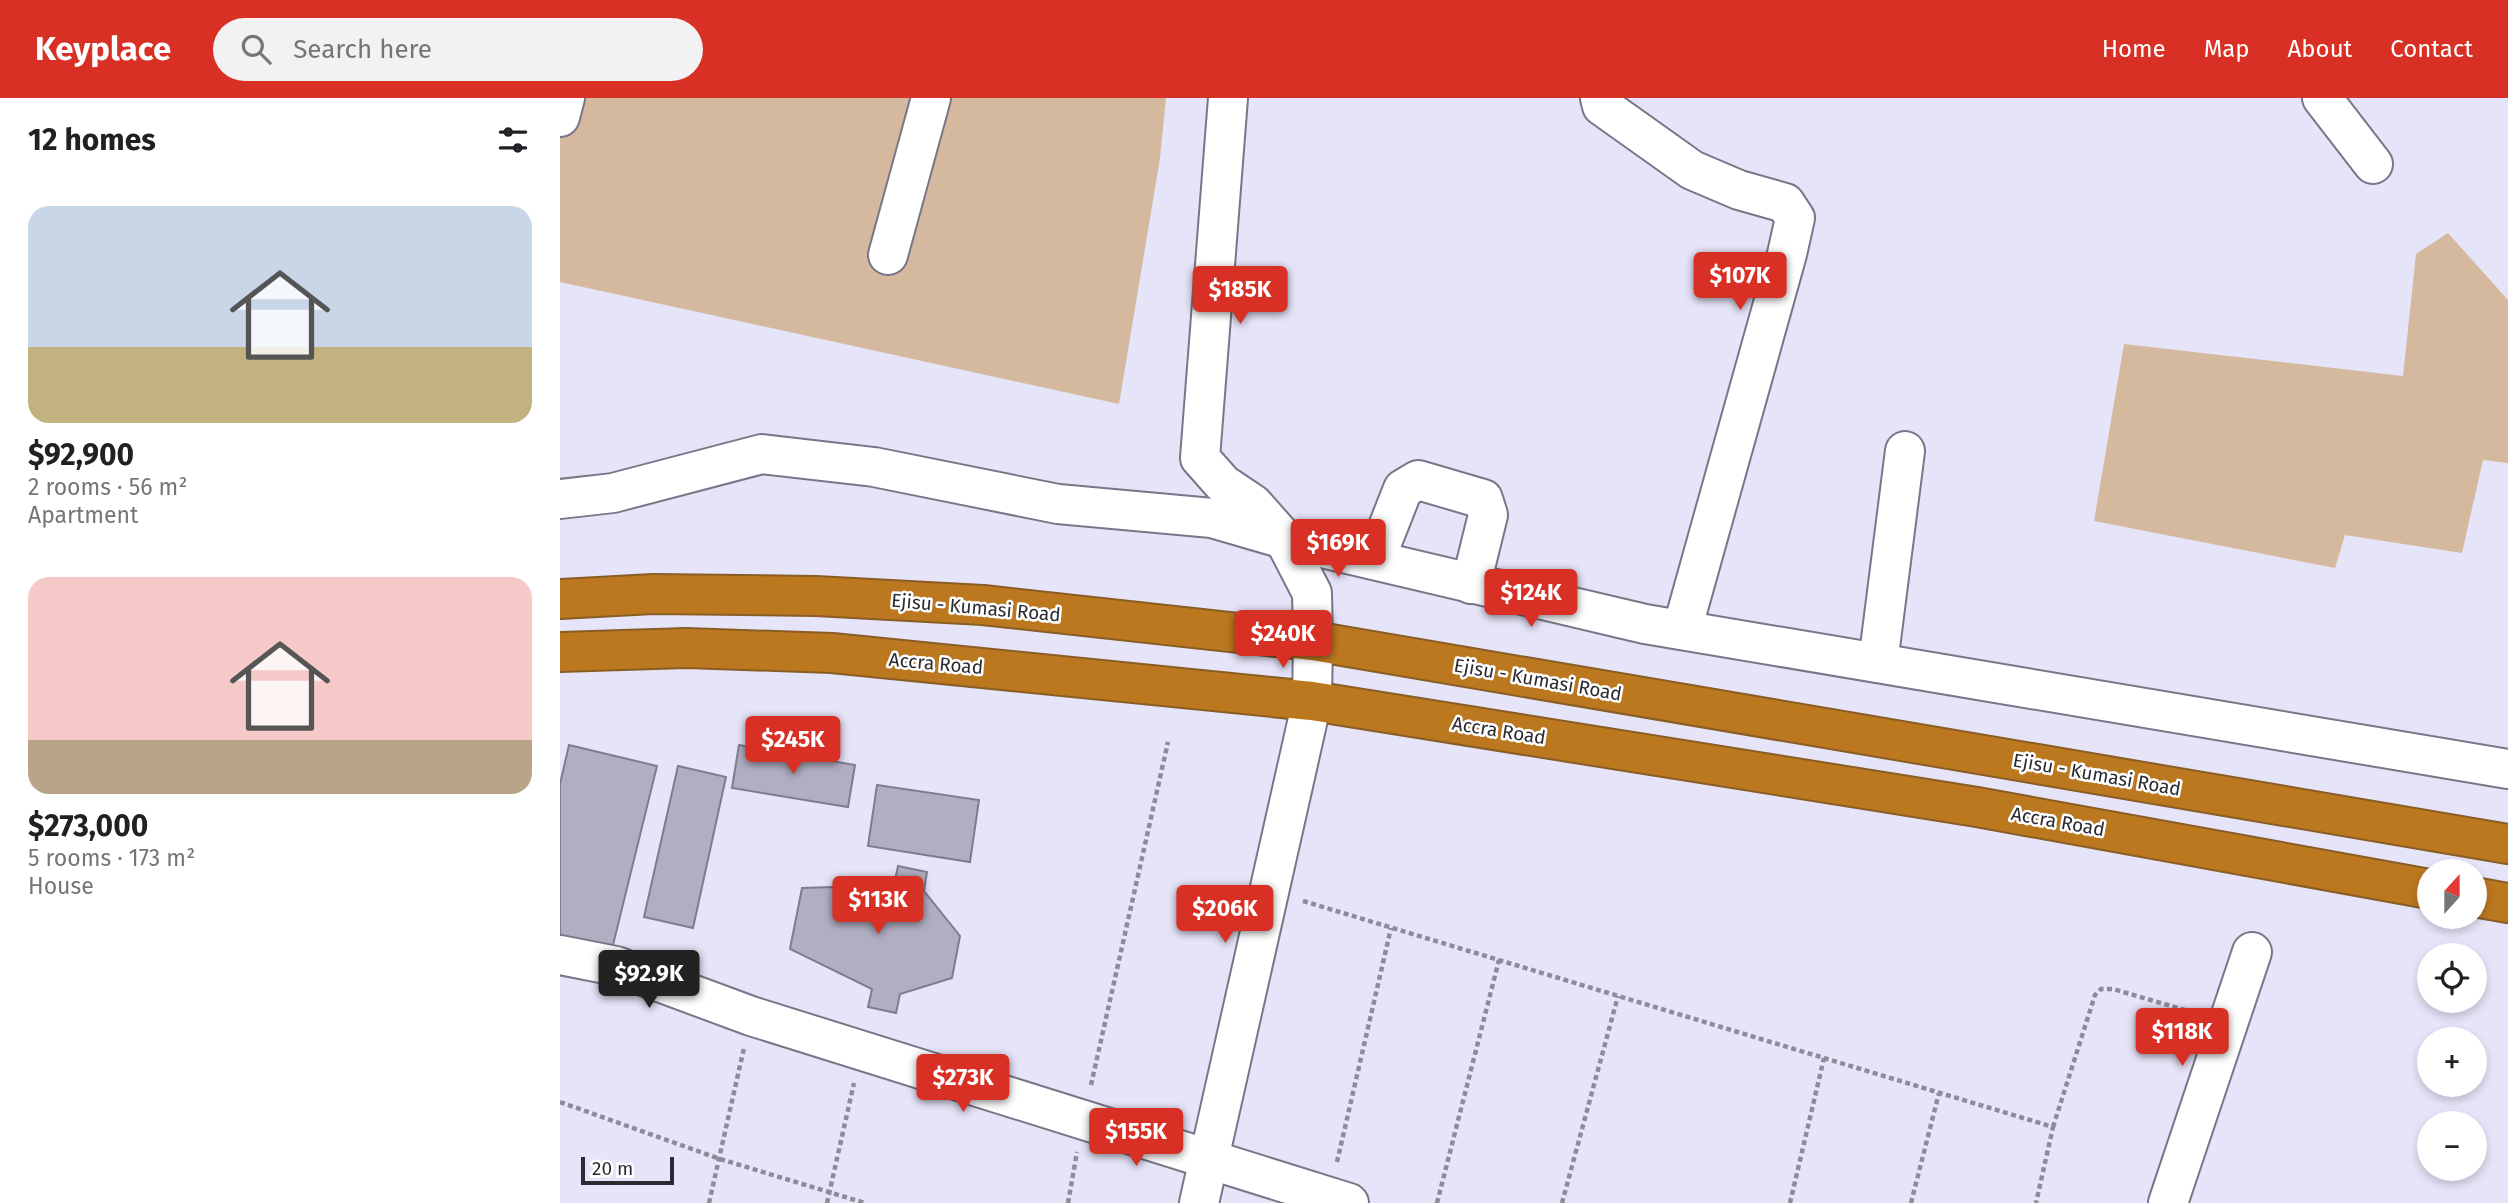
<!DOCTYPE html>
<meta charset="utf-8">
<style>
body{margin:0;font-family:"Fira Sans",sans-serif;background:#f2f2f2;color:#202124;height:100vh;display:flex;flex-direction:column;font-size:26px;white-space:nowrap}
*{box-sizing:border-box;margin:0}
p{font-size:23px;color:#757577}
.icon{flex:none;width:38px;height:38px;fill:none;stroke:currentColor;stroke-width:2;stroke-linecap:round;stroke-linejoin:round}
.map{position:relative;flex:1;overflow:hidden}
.drawer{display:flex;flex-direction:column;background:#fff;width:560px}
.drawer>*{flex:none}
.needle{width:46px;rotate:21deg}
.controls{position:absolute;left:1857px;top:761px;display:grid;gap:14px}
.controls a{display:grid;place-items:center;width:70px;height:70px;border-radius:50%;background:#fff;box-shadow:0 4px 10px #0003;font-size:35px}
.scale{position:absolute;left:21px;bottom:18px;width:93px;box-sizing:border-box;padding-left:7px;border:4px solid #2b2a31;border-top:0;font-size:19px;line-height:24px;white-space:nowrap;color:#2b2a31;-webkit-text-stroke:5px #fff;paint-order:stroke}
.price{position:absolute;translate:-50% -60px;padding:0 16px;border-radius:7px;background:#d93025;color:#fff;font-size:23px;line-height:46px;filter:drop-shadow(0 2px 4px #0008)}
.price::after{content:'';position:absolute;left:50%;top:42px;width:21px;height:16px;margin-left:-10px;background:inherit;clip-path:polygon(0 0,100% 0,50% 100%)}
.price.on{background:#222;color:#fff}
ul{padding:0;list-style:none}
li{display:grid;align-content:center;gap:14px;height:371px;padding:0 28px}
li span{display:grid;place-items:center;height:217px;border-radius:21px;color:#555}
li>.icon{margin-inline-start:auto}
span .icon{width:126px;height:126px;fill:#fffc;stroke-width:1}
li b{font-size:30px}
h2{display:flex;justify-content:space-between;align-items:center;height:84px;padding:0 28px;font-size:30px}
header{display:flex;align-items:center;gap:42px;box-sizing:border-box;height:98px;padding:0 35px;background:#d93025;color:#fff}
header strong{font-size:33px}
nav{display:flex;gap:38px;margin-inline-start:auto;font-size:24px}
.search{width:490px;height:63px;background:#f2f2f2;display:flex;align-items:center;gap:18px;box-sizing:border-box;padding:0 24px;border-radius:38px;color:#757577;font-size:26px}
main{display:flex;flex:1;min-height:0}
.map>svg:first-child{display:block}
.green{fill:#d4b99e}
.building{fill:#b0aec1;stroke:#7e7d8e;stroke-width:2}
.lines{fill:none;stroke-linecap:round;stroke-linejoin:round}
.minor-casing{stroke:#787688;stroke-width:42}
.highway-casing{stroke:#895d25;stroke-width:42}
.path{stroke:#8c8b99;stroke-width:4.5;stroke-dasharray:5 3.5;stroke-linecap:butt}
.minor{stroke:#fff;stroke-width:38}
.highway{stroke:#bc781f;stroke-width:38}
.labels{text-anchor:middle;stroke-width:5;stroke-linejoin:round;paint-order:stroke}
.street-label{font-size:19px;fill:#2b2a31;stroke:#fff}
</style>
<header>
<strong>Keyplace</strong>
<div class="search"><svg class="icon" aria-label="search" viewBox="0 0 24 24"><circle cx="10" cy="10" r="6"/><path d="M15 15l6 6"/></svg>Search here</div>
<nav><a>Home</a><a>Map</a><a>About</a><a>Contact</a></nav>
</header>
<main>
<section class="drawer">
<h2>12 homes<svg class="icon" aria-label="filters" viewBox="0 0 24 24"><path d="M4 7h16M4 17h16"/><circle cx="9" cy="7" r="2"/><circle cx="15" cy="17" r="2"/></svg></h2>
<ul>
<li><span style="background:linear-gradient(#c9d6e8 65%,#c2b280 0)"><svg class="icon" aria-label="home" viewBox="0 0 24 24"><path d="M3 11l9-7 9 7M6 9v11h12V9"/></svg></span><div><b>$92,900</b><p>2 rooms · 56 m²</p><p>Apartment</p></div></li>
<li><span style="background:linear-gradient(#f6c9c9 75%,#b9a48a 0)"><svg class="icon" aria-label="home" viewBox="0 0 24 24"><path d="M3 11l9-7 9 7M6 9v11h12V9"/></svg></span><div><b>$273,000</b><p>5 rooms · 173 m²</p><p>House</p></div></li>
</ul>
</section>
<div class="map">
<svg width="1948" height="1105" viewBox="0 0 1948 1105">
<rect width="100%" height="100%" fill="#e6e4f8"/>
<g class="green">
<polygon points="0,0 606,0 600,60 559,306 0,184"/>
<polygon points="1888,135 1948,202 1948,365 1923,362 1902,455 1785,437 1775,470 1534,423 1564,246 1843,278 1856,156"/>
</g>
<g class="building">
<polygon points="9,647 97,668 52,851 0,838 0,686"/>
<polygon points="179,647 295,667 288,709 172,690"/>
<polygon points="118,668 166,679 133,830 84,819"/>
<polygon points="317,687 419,702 410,764 308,748"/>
<polygon points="338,768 367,774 364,793 400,838 392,880 340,896 336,915 308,909 312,891 230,851 242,790 334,787"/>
</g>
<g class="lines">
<defs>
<g id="minor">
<polyline points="1040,0 1042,8 1132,72 1179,92 1225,105 1235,120 1227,156 1122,532"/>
<polyline points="1762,0 1813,66"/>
<polyline points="0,19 5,0"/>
<polyline points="328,157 371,0"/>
<polyline points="0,401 53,395 202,356 314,369 498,406 652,420 724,441 1085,526 1948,671"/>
<polyline points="815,462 843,391 858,382 923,401 928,417 911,486"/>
<polyline points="1318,565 1345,353"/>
<polyline points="0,857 56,868 191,918 789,1105"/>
<polyline points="639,1105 752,603 753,543 752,495 724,441 693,406 663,386 640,360 668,0"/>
<polyline points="1608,1105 1692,854"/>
</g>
<g id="highway">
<polyline points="0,501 93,496 256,498 423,507 753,543 1948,746"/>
<polyline points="0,554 126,550 272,555 752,603 1417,709 1869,791"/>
<polyline points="1914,799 1948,805"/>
</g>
</defs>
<use href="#minor" class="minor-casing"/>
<use href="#highway" class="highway-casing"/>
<g class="path">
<polyline points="743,803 1493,1029 1476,1105"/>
<polyline points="531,987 608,644"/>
<polyline points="0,1004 160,1061 305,1105"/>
<polyline points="1493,1029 1535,897 1541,891 1553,891 1635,915"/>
<polyline points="777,1064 831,830"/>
<polyline points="149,1105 184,950"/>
<polyline points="267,1105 294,985"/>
<polyline points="508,1105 517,1054"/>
<polyline points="877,1105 939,862"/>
<polyline points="1002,1105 1058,898"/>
<polyline points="1230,1105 1264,960"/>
<polyline points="1351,1105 1379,995"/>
</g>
<use href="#minor" class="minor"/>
<use href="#highway" class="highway"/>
</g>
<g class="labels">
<g class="street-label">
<text transform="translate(416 509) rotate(5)" y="7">Ejisu - Kumasi Road</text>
<text transform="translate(376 565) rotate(5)" y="7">Accra Road</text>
<text transform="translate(978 581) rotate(10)" y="7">Ejisu - Kumasi Road</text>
<text transform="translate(939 632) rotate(9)" y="7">Accra Road</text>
<text transform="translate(1537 676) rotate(10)" y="7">Ejisu - Kumasi Road</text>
<text transform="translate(1498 723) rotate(10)" y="7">Accra Road</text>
</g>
</g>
</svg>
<div class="controls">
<a><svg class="needle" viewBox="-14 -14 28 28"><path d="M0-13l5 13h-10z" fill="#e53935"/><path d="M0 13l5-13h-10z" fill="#757577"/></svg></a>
<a><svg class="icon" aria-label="locate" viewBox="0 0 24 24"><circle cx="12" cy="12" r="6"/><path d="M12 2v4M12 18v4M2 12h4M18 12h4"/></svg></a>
<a>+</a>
<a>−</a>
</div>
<div class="scale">20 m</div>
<b class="price" style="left:1180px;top:214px">$107K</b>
<b class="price" style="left:680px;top:228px">$185K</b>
<b class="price" style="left:778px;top:481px">$169K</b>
<b class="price" style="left:971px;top:531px">$124K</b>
<b class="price" style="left:723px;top:572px">$240K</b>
<b class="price" style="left:233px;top:678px">$245K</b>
<b class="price" style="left:318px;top:838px">$113K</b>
<b class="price" style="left:665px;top:847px">$206K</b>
<b class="price on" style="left:89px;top:912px">$92.9K</b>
<b class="price" style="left:1622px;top:970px">$118K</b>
<b class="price" style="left:403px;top:1016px">$273K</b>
<b class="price" style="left:576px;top:1070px">$155K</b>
</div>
</main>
